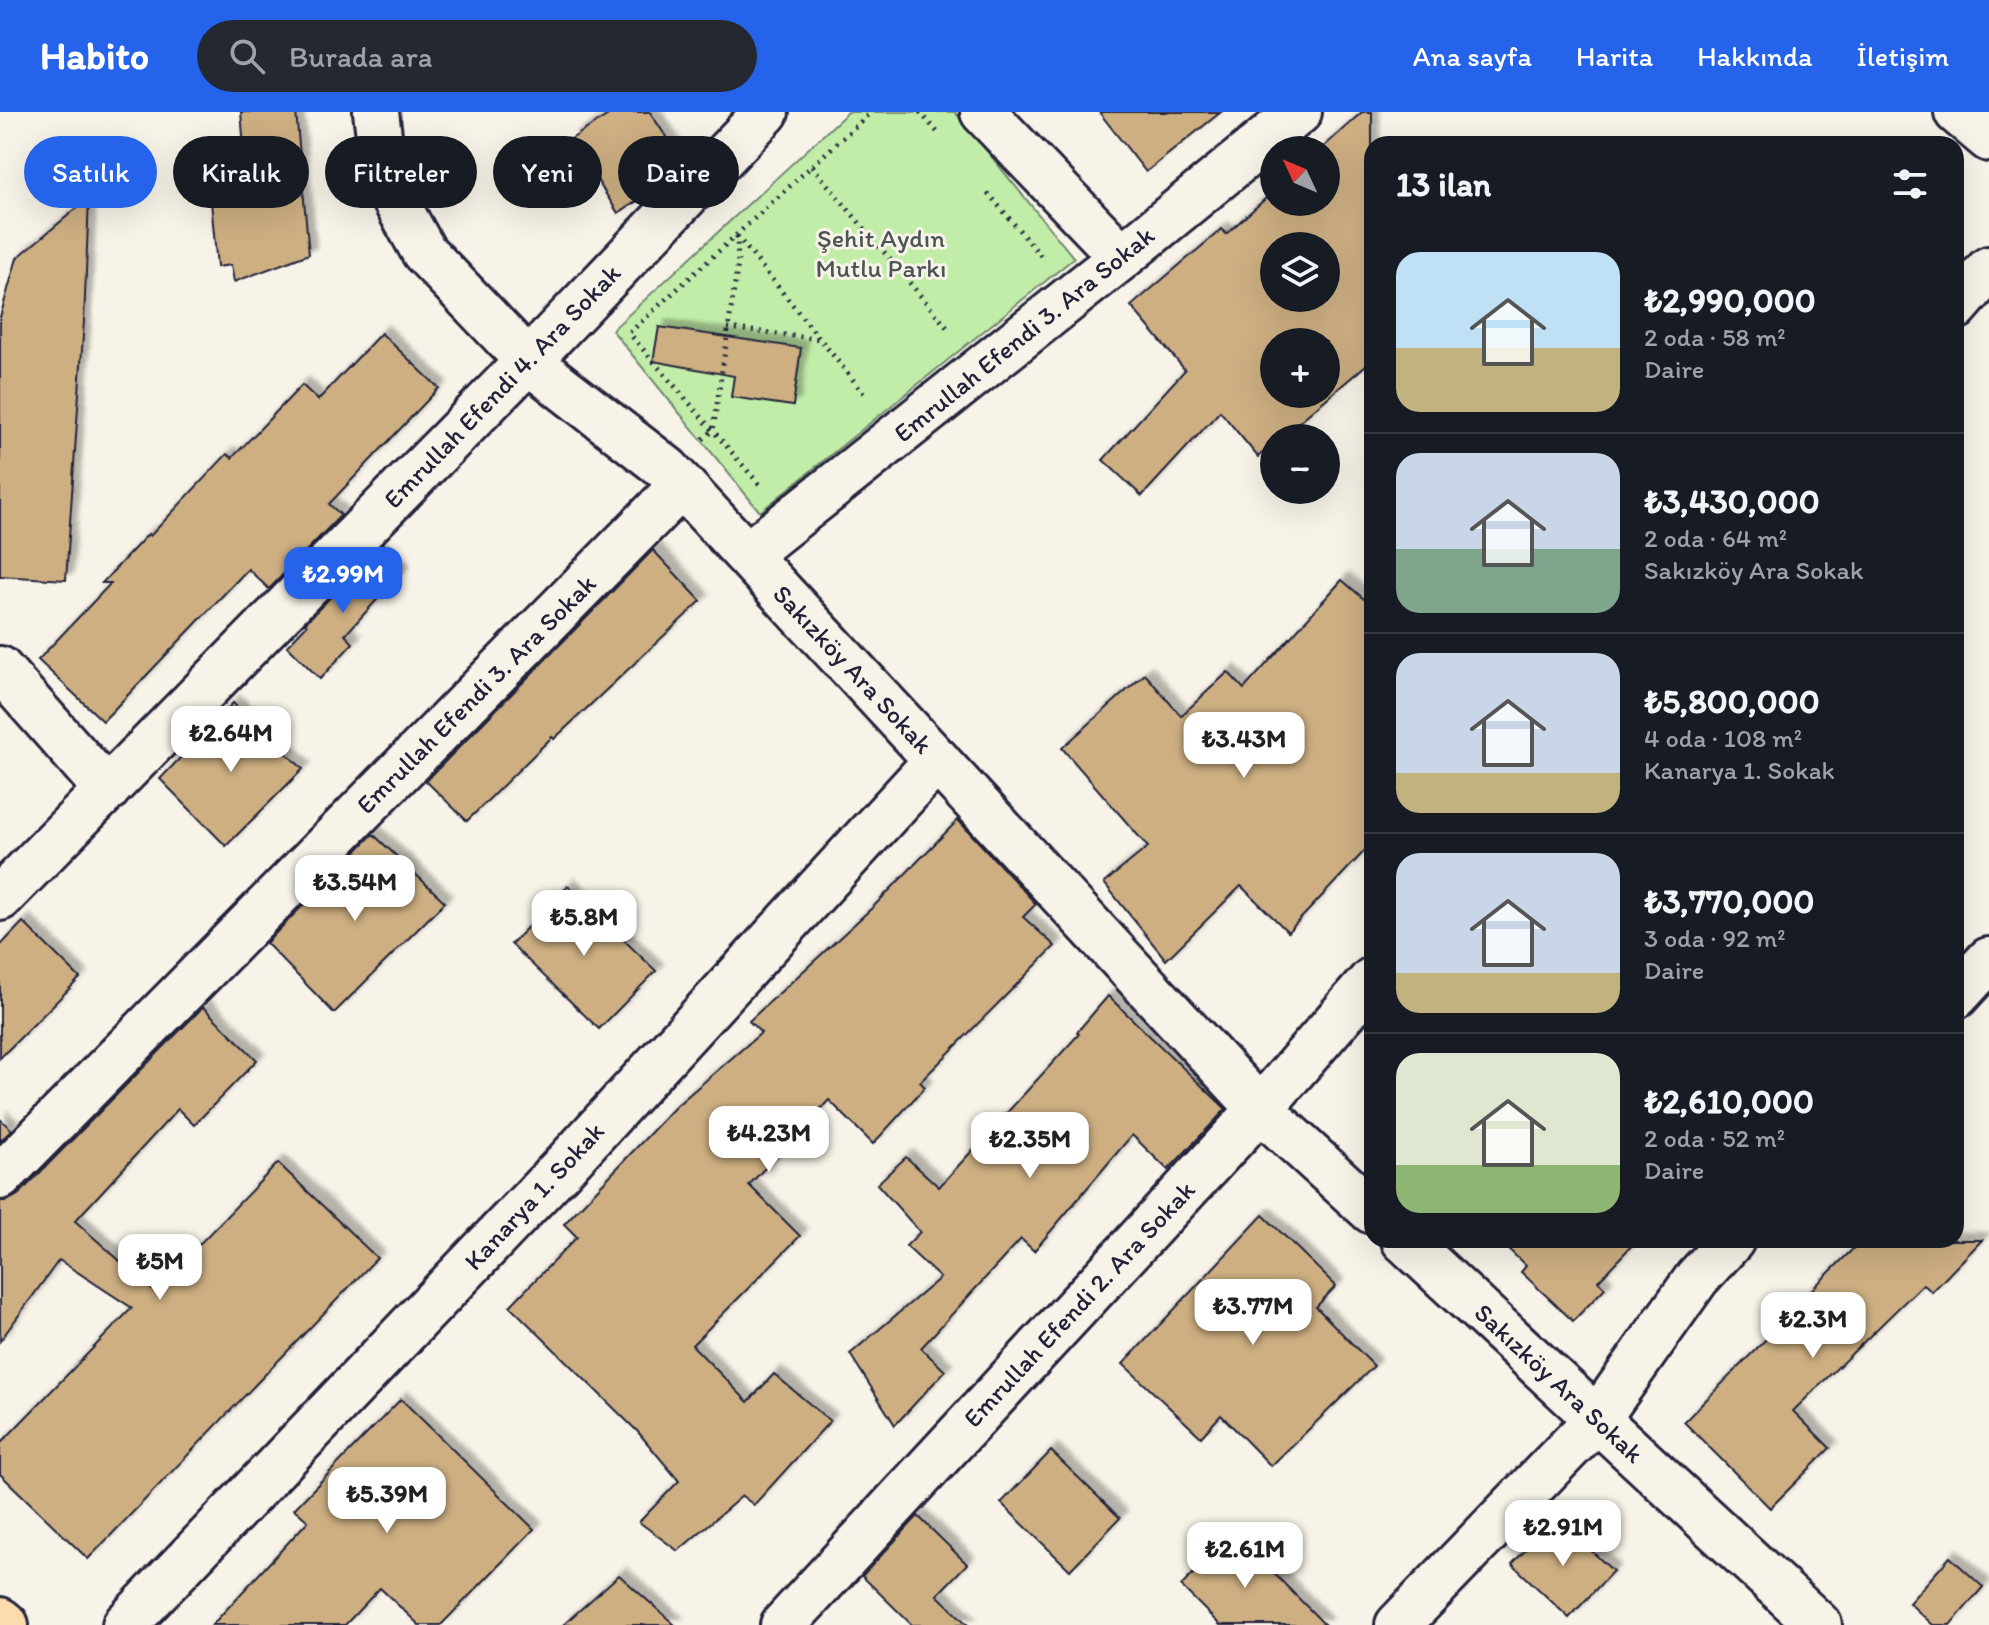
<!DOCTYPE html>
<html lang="tr">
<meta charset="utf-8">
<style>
body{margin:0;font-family:Itim,sans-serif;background:#242831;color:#f1f3f6;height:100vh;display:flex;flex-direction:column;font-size:30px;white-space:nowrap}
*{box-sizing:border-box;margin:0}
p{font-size:26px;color:#9ea1a6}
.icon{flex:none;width:44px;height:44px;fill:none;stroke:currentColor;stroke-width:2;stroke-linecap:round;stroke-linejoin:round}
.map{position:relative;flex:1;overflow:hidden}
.drawer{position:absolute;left:1364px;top:24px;width:600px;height:1112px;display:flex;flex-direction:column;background:#171b24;border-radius:24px;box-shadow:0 8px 32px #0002}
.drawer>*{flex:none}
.top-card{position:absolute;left:24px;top:24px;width:760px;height:72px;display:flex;gap:16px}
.needle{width:52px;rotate:314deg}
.tools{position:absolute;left:1260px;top:24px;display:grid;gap:16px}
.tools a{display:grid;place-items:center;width:80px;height:80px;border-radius:50%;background:#171b24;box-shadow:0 8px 32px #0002;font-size:40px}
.price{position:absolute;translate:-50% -68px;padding:0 18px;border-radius:16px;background:#fff;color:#222;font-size:26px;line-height:52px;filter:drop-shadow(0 2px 4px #0008)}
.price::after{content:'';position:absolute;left:50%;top:48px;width:24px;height:18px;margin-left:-12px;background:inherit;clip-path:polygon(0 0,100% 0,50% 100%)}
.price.on{background:#2563eb;color:#fff}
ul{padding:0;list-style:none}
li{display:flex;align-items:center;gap:24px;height:200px;padding:0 32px}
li+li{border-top:2px solid #363941}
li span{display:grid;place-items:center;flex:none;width:224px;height:160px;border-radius:24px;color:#555}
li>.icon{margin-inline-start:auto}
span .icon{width:96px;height:96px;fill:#fffc;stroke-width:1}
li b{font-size:34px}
h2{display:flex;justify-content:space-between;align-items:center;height:96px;padding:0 32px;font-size:34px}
.tag{padding:0 28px;border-radius:36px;background:#171b24;box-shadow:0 8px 32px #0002;font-size:28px;line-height:72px}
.tag.on{background:#2563eb;color:#fff}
header{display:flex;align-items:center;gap:48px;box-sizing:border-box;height:112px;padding:0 40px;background:#2563eb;color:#fff}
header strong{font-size:38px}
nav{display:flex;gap:44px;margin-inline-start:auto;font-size:28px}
.search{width:560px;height:72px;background:#242831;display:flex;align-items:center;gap:20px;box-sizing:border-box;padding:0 28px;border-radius:44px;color:#9ea1a6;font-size:30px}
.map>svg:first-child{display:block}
.green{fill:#c2eda9;stroke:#728872;stroke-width:2}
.building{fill:#cdaf82;stroke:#22223b;stroke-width:2;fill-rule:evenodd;filter:url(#shadow)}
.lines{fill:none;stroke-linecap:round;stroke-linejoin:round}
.minor-casing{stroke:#22223b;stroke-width:50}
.major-casing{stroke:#22223b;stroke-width:50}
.path{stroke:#22223b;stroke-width:5;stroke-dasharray:2 6;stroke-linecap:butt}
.minor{stroke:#f7f3e8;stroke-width:44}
.major{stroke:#fcdcac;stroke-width:44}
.labels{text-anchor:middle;stroke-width:6;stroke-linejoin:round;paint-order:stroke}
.park-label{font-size:26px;fill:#4a5556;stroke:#f7f3e8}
.street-label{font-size:26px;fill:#22223b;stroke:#f7f3e8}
</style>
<header>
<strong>Habito</strong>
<div class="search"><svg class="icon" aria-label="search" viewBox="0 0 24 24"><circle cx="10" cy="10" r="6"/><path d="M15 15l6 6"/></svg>Burada ara</div>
<nav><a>Ana sayfa</a><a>Harita</a><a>Hakkında</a><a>İletişim</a></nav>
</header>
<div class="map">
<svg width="1989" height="1513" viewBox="0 0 1989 1513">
<defs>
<filter id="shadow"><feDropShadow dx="7" dy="-7" stdDeviation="2" flood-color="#0004"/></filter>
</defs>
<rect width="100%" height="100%" fill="#f7f3e8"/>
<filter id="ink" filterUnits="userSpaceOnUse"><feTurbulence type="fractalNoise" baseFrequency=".0125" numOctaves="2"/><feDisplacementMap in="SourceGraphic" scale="16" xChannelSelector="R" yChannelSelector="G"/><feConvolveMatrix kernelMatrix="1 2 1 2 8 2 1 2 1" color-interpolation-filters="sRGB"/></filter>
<g filter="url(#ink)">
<polygon class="green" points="848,0 955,0 1074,146 760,400 612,218"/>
<g class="building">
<polygon points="241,0 296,0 309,142 234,170 231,153 217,155 210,79 216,77 220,62 246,60"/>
<polygon points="613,0 650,0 683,51 661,74 618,101 571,27"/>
<polygon points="1099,0 1221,0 1146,60"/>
<path d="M1362 0H1372V248L1280 326H1274V331L1258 345 1220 299 1142 384 1103 348 1185 258 1131 194 1222 117 1226 122 1274 79V90H1326V38H1320ZM1274 134H1326V186H1274ZM1274 230H1326V282H1274Z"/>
<polygon points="89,86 84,209 66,468 0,464 0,205 17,146"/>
<polygon points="659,215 801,236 793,294 731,285 734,264 653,249"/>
<polygon points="381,221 439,276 329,392 341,403 269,477 248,457 103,609 38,548 111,471 102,471 148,422 150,424 227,342 232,346 302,273 318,288"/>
<polygon points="378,437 402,460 345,523 353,531 320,567 287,534 307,513 305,511"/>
<polygon points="653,438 701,489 554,627 552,625 467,709 426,669"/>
<polygon points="1342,468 1372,494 1372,731 1288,820 1241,774 1166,848 1104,771 1148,735 1062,636 1145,562 1181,604 1228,560 1244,577"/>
<polygon points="233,591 303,657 226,734 160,667"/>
<polygon points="958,708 1036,792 1023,805 1055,834 920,970 925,975 873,1032 829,988 749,1073 800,1124 692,1233 748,1290 774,1262 830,1309 754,1393 742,1384 678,1439 639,1410 679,1369 638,1320 510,1194 577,1125 564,1112 676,994 761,921 749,909 873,795"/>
<polygon points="373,722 445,790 334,901 266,831"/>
<polygon points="568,774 656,859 599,917 511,832"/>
<polygon points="23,810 80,866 0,946 0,834"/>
<polygon points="1108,884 1226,997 1168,1058 1132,1023 1034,1139 1021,1127 921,1236 945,1259 895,1313 850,1242 940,1166 906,1134 920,1120 877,1072 906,1045 939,1075 1079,922 1077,920"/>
<polygon points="203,895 257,948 194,1013 178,997 75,1109 154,1179 278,1051 377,1146 88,1447 0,1362 0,1332 132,1196 59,1148 0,1229 0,1089 7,1089 18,1083"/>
<polygon points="0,1007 12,1018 0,1029"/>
<polygon points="1263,1103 1336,1174 1316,1195 1374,1254 1271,1354 1221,1303 1201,1325 1123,1252"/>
<polygon points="1499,1128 1637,1128 1598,1169 1605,1176 1573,1209 1521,1160 1526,1154"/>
<polygon points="1862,1128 1982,1128 1932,1180 1923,1172 1793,1299 1830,1336 1770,1396 1684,1310 1779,1214 1777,1212"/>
<polygon points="401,1287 534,1417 441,1513 419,1513 380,1476 345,1513 212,1513 308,1409 294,1397"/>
<polygon points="1051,1339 1120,1406 1070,1458 1001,1391"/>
<polygon points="918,1404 967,1452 937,1483 968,1513 912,1513 862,1464"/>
<polygon points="1556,1406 1613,1459 1569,1506 1512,1452"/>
<polygon points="1234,1421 1325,1513 1220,1513 1181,1474"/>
<polygon points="1950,1445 1983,1475 1950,1513 1933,1513 1909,1491"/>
<polygon points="619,1463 675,1513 563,1513"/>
</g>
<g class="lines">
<defs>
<g id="minor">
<polyline points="376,0 385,70 424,140 528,249 667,357 1260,997 1372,1099"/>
<polyline points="983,0 1122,145"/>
<polyline points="1957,0 1989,27"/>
<polyline points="1956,195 1989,157"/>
<polyline points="748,442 1122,145 1299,0"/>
<polyline points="0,557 107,678"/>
<polyline points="0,786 528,249 766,0"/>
<polyline points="1956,884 1989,848"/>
<polyline points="0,1065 682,373"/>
<polyline points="1404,1128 1819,1513"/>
<polyline points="125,1513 562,1056 937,648"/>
<polyline points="783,1513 1260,997 1372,868"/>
<polyline points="1398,1513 1598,1306 1697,1166 1732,1128"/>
</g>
<polyline id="major" points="0,1508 6,1513"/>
</defs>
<use href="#minor" class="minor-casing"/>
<use href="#major" class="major-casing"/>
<g class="path">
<polyline points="920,0 938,21"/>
<polyline points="812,54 950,219"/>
<polyline points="988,81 1041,144 1038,146"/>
<polyline points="737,124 866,284"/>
<polyline points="728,216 819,227"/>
<polyline points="703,327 713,319 738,151 737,124"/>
<polyline points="759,372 629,221 871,0"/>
</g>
<use href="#minor" class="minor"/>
<use href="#major" class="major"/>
</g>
</g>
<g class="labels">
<g class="park-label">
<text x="881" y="135">Şehit Aydın<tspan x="881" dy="30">Mutlu Parkı</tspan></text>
</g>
<g class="street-label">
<text transform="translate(1024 222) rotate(-39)" y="9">Emrullah Efendi 3. Ara Sokak</text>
<text transform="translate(502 274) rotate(-46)" y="9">Emrullah Efendi 4. Ara Sokak</text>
<text transform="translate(853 557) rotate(47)" y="9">Sakızköy Ara Sokak</text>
<text transform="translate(476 582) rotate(-45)" y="9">Emrullah Efendi 3. Ara Sokak</text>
<text transform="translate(534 1084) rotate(-47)" y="9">Kanarya 1. Sokak</text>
<text transform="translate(1079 1192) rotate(-47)" y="9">Emrullah Efendi 2. Ara Sokak</text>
<text transform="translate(1559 1271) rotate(43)" y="9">Sakızköy Ara Sokak</text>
</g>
</g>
</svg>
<div class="tools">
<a><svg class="needle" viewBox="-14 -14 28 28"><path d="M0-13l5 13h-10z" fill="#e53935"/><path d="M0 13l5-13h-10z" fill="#9ea1a6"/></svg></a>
<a><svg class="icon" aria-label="layers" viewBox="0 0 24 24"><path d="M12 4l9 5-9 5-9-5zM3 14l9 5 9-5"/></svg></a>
<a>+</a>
<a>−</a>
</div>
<b class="price on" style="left:343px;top:503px">₺2.99M</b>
<b class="price" style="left:231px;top:662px">₺2.64M</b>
<b class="price" style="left:1244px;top:668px">₺3.43M</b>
<b class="price" style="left:355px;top:811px">₺3.54M</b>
<b class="price" style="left:584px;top:846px">₺5.8M</b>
<b class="price" style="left:769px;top:1062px">₺4.23M</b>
<b class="price" style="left:1030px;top:1068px">₺2.35M</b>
<b class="price" style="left:160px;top:1190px">₺5M</b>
<b class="price" style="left:1253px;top:1235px">₺3.77M</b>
<b class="price" style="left:1813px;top:1248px">₺2.3M</b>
<b class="price" style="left:387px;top:1423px">₺5.39M</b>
<b class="price" style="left:1563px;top:1456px">₺2.91M</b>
<b class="price" style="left:1245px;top:1478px">₺2.61M</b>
<div class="top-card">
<a class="tag on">Satılık</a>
<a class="tag">Kiralık</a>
<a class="tag">Filtreler</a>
<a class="tag">Yeni</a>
<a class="tag">Daire</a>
</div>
<section class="drawer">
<h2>13 ilan<svg class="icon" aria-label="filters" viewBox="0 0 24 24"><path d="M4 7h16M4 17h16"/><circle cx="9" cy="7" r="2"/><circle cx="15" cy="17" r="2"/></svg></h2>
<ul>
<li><span style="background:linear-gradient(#bfe0f5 60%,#c2b280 0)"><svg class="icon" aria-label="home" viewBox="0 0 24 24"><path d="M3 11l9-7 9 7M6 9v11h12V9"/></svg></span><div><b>₺2,990,000</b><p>2 oda · 58 m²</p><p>Daire</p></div></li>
<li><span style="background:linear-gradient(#c9d6e8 60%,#7fa58c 0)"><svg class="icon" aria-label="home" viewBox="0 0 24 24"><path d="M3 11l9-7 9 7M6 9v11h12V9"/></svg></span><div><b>₺3,430,000</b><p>2 oda · 64 m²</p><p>Sakızköy Ara Sokak</p></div></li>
<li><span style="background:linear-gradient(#c9d6e8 75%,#c2b280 0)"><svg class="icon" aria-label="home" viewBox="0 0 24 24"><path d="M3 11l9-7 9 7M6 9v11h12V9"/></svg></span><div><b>₺5,800,000</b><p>4 oda · 108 m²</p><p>Kanarya 1. Sokak</p></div></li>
<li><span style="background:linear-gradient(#c9d6e8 75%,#c2b280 0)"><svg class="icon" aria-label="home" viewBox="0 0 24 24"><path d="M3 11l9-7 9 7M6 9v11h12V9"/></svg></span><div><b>₺3,770,000</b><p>3 oda · 92 m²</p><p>Daire</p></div></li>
<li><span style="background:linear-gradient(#dfe7d0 70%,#8fb573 0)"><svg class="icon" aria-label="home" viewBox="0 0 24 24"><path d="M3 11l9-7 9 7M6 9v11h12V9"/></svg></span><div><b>₺2,610,000</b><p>2 oda · 52 m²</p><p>Daire</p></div></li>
</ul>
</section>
</div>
